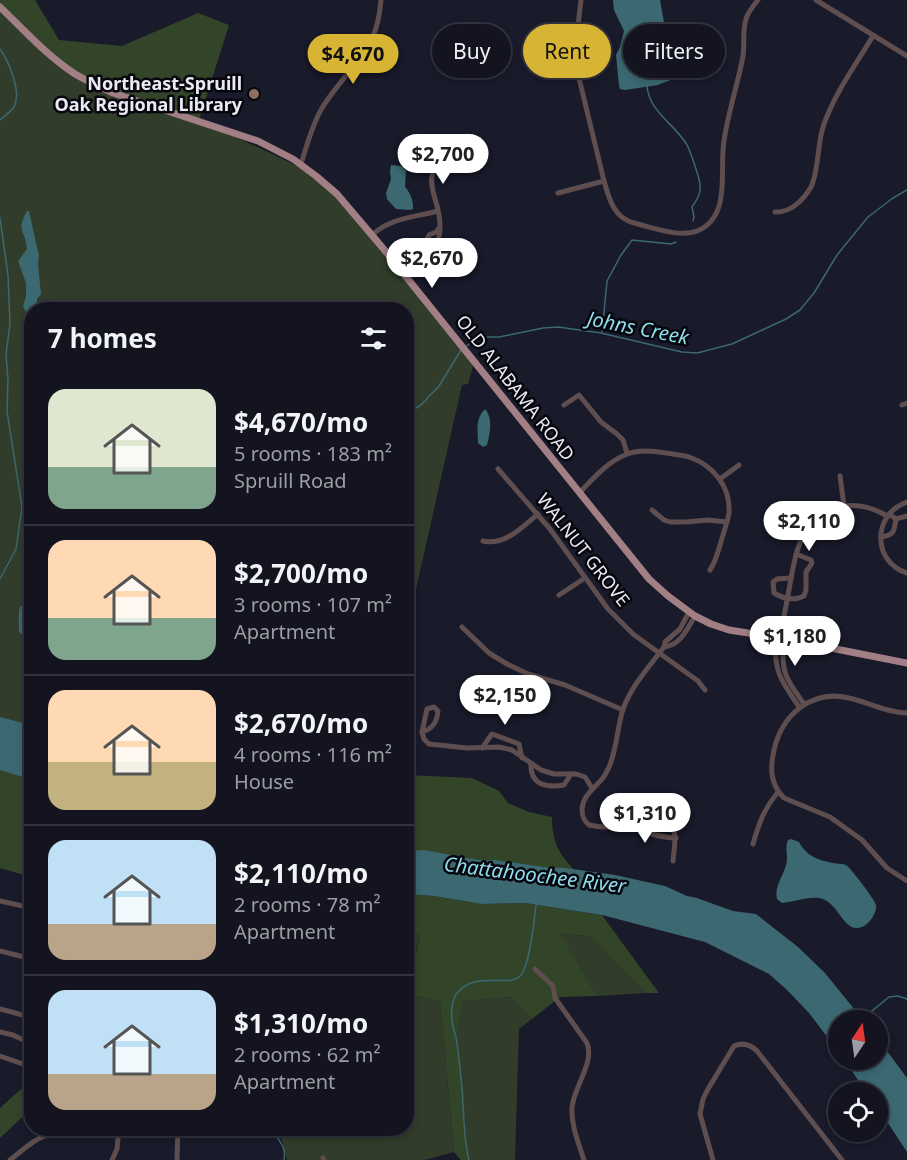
<!DOCTYPE html>
<meta charset="utf-8">
<style>
body{margin:0;font-family:"Noto Sans",sans-serif;background:#20212d;color:#f1f3f6;height:100vh;display:flex;flex-direction:column;font-size:22px;white-space:nowrap}
*{box-sizing:border-box;margin:0}
p{font-size:20px;color:#9d9ea5}
.icon{flex:none;width:33px;height:33px;fill:none;stroke:currentColor;stroke-width:2;stroke-linecap:round;stroke-linejoin:round}
.map{position:relative;flex:1;overflow:hidden}
.side{position:absolute;left:24px;top:302px;width:390px;height:834px;display:flex;flex-direction:column;background:#131420;border-radius:24px;box-shadow:0 3px 9px #0003,0 0 0 2px #32333e}
.side>*{flex:none}
.hud{position:absolute;left:432px;top:24px;width:384px;height:54px;display:flex;gap:12px}
.needle{width:39px;rotate:13deg}
.fabs{position:absolute;left:828px;top:1010px;display:grid;gap:12px}
.fabs a{display:grid;place-items:center;width:60px;height:60px;border-radius:50%;background:#131420;box-shadow:0 3px 9px #0003,0 0 0 2px #32333e;font-size:30px}
.price{position:absolute;translate:-50% -51px;padding:0 14px;border-radius:21px;background:#fff;color:#222;font-size:20px;line-height:39px;filter:drop-shadow(0 2px 3px #0008)}
.price::after{content:'';position:absolute;left:50%;top:36px;width:18px;height:14px;margin-left:-9px;background:inherit;clip-path:polygon(0 0,100% 0,50% 100%)}
.price.on{background:#d7b434;color:#111}
ul{padding:0;list-style:none}
li{display:flex;align-items:center;gap:18px;height:150px;padding:0 24px}
li+li{border-top:2px solid #32333e}
li span{display:grid;place-items:center;flex:none;width:168px;height:120px;border-radius:18px;color:#555}
li>.icon{margin-inline-start:auto}
span .icon{width:72px;height:72px;fill:#fffc;stroke-width:1}
li b{font-size:26px}
h2{display:flex;justify-content:space-between;align-items:center;height:72px;padding:0 24px;font-size:26px}
.tag{padding:0 21px;border-radius:27px;background:#131420;box-shadow:0 3px 9px #0003,0 0 0 2px #32333e;font-size:21px;line-height:54px}
.tag.on{background:#d7b434;color:#111}
.map>svg:first-child{display:block}
.green{fill:#313c2a}
.forest{fill:#334529}
.water{fill:#3b6871}
.lines{fill:none;stroke-linecap:round;stroke-linejoin:round}
.stream{stroke:#3b6871;stroke-width:1.5}
.minor{stroke:#5f4e50;stroke-width:5}
.major{stroke:#a27f85;stroke-width:7}
.education-dot{fill:#8d6e63;stroke:#06060c;stroke-width:2}
.labels{text-anchor:middle;stroke-width:5;stroke-linejoin:round;paint-order:stroke}
.poi-label{font-size:18px;font-weight:bold;fill:#e9eaf5;stroke:#06060c;text-anchor:end}
.street-label{font-size:18px;fill:#e9eaf5;stroke:#06060c}
.water-label{font-size:20px;font-style:italic;fill:#8dddec;stroke:#06060c}
</style>
<div class="map">
<svg width="907" height="1160" viewBox="0 0 907 1160">
<rect width="100%" height="100%" fill="#191a2a"/>
<g class="green">
<polygon points="0,4 33,42 289,162 329,186 371,229 407,271 444,327 475,359 468,384 462,385 407,629 406,309 32,309 31,729 0,722"/>
<polygon points="407,931 420,934 407,992"/>
<polygon points="559,934 590,936 646,993 597,996"/>
<polygon points="407,994 440,1002 454,1152 424,1160 287,1160 279,1128 406,1128"/>
<polygon points="510,997 532,1019 519,1029 515,1160 469,1160 466,1149 462,1085 456,1039 462,1001"/>
</g>
<g class="forest">
<polygon points="0,0 35,0 59,40 122,46 198,13 229,25 199,120 119,93 56,61 0,4"/>
<polygon points="0,770 31,780 31,877 0,868"/>
<path d="M406 775 472 778 499 791 508 803 529 812 552 817C552 850 564 857 583 881L407 858Z"/>
<polygon points="406,894 434,896 482,904 525,903 602,915 659,993 646,993 590,936 560,934 597,996 560,997 532,1019 510,997 463,1001 456,1039 462,1085 466,1148 469,1160 461,1160 454,1152 440,1002 407,994 420,935 407,931"/>
<polygon points="31,1080 31,1109 0,1138 0,1108"/>
</g>
<g class="water">
<polygon points="613,0 660,0 664,22 672,45 678,68 676,76 673,79 658,85 625,90 620,89 619,86 616,55 620,47 624,31 614,10"/>
<path d="M391 165 401 166 406 170 405 187C410 192 414 202 413 209L410 210 396 209 387 199 386 193 391 179 390 172Z"/>
<path d="M27 211H29L39 256 38 264 41 294 37 299V309H32L31 317 29 316 23 307 26 296V283L18 261 27 249C26 230 15 233 27 211Z"/>
<path d="M484 410H486C493 420 490 433 487 445L483 447 478 443C478 430 475 420 484 410Z"/>
<path d="M31 600V638H27L19 632C19 625 18 613 20 607Z"/>
<polygon points="0,717 31,725 31,780 0,770"/>
<path d="M791 839 799 842C806 856 818 860 833 863 837 864 841 863 846 865 850 867 875 900 876 905 877 909 874 915 872 918 869 923 863 928 857 928 844 929 838 905 823 899 811 895 795 902 782 903L777 899C774 886 783 877 786 865 789 856 784 849 788 840Z"/>
<polygon points="424,850 478,860 495,860 544,867 565,868 615,875 665,886 687,896 697,898 719,906 733,911 756,914 798,947 825,973 863,1020 838,1020 838,1051 809,1013 787,990 769,974 705,942 602,915 525,903 482,904 434,896 407,894 407,851"/>
<polygon points="878,1039 907,1078 907,1152 878,1108 878,1092 866,1092 844,1059 878,1059"/>
</g>
<g class="lines">
<g class="stream">
<path d="M0 49C9 62 22 92 14 107 11 112 4 116 0 120"/>
<path d="M647 86C649 112 675 124 687 145 691 153 694 163 697 172 702 188 702 193 692 207L694 217 693 221"/>
<polyline points="0,218 8,275 10,324 6,354 8,380 7,411 22,507 16,549 0,579"/>
<polyline points="602,332 607,281 621,255 632,240 671,244 676,242"/>
<polyline points="465,347 479,337 499,337 543,328 558,327 601,333 682,352 697,353 732,344 786,319 800,310 814,293 837,255 868,217 893,198 907,190"/>
<polyline points="406,414 421,405 439,386 461,350"/>
<polyline points="861,1020 889,997 898,996 907,999"/>
<path d="M274 1128C276 1142 287 1143 284 1160"/>
<path d="M469 1160C463 1136 464 1111 462 1087 460 1071 459 1054 456 1037 454 1031 452 1025 452 1020 451 1012 452 999 457 993 476 970 509 988 520 976 530 966 534 921 536 905"/>
</g>
<g class="minor">
<path d="M581 0 576 43 578 74 604 181C609 199 614 218 634 223 651 227 680 238 697 231 732 217 719 170 724 141 728 112 738 84 743 56 745 43 742 31 746 19 748 12 753 6 758 0"/>
<polyline points="816,0 907,56"/>
<path d="M301 164C307 145 312 125 322 108 337 83 361 62 373 36 378 25 380 12 381 0"/>
<polyline points="558,193 604,181"/>
<path d="M775 212C791 213 804 199 811 187 819 171 817 143 824 124 835 93 856 64 873 36"/>
<path d="M440 227C440 236 439 243 433 250L427 248 426 241 429 235 436 232 440 227C441 196 418 184 444 153 449 148 449 142 456 139L460 140C460 148 452 151 445 153"/>
<path d="M372 235C389 218 416 217 438 211"/>
<polyline points="564,405 579,395 601,422 617,434 623,440 627,453"/>
<polyline points="902,405 907,403"/>
<polyline points="498,469 550,529 608,609 633,634 698,681 705,690"/>
<polyline points="840,476 844,506"/>
<polyline points="720,479 739,465"/>
<path d="M579 493C592 480 607 462 625 455 638 449 653 451 666 453 673 454 682 455 689 457 713 465 731 487 729 513 728 520 725 528 723 535 719 547 717 560 710 570"/>
<path d="M907 502C872 514 872 562 907 573"/>
<polyline points="652,510 664,520 670,522 686,522 708,520 727,522"/>
<polyline points="896,519 907,516"/>
<path d="M881 537C894 535 894 532 896 519L889 514"/>
<path d="M483 541C505 546 522 527 538 514"/>
<path d="M791 578 777 579 773 582 774 593C784 599 794 601 804 596L806 590V572L812 563 811 560 796 554"/>
<polyline points="559,595 585,578"/>
<polyline points="462,627 489,653 507,664 528,674 565,685 623,710"/>
<path d="M780 638 784 644C780 673 788 681 804 704"/>
<path d="M664 647C681 645 687 629 695 616"/>
<path d="M434 707 438 711C437 722 433 729 422 732L427 709Z"/>
<path d="M799 707C782 681 775 675 775 643L780 638C783 620 787 602 790 584 796 551 801 518 839 507 856 503 872 507 887 516"/>
<path d="M907 713C887 713 868 702 849 698 811 689 782 715 774 750 770 768 770 784 784 798L830 817 862 840 887 868 907 881"/>
<polyline points="422,732 424,739 429,744 467,748 499,747 512,750 541,770 554,774 576,774 585,777 592,788"/>
<polyline points="482,748 492,734 519,744 522,758"/>
<path d="M531 764C530 785 547 788 564 785L571 774"/>
<path d="M612 798C617 806 623 815 629 822 639 832 663 838 676 838"/>
<path d="M670 817C677 834 675 843 673 861"/>
<path d="M627 819C617 829 603 828 589 825 584 821 582 817 582 809 583 795 594 789 602 779 605 776 607 771 609 767 617 749 617 728 623 709 632 685 649 667 664 647L665 642 680 629 689 612"/>
<path d="M753 844C759 823 764 809 778 792"/>
<polyline points="0,901 32,908"/>
<polyline points="0,951 32,959"/>
<path d="M535 969 553 986 555 998 587 1043C595 1063 573 1088 572 1108 571 1126 579 1144 584 1160"/>
<polyline points="0,1009 19,1014 32,1019"/>
<polyline points="0,1032 13,1035 32,1044"/>
<polyline points="0,1056 26,1065 32,1065"/>
<polyline points="323,1158 324,1160"/>
<path d="M10 1160C22 1151 37 1136 52 1134"/>
<polyline points="112,1160 117,1149 119,1128"/>
<polyline points="177,1160 178,1128"/>
<path d="M713 1160 700 1114 703 1099 708 1089 734 1046C743 1042 750 1044 757 1051L842 1160"/>
</g>
<path class="major" d="M0 7C24 30 47 56 75 74 87 81 100 87 113 93L258 141 293 159 316 176 337 194 387 253 649 579 668 596 695 616 711 624 729 630 780 638 907 663"/>
</g>
<circle class="education-dot" cx="254" cy="94" r="6"/>
<g class="labels">
<g class="poi-label">
<text x="242" y="90">Northeast-Spruill<tspan x="242" dy="21">Oak Regional Library</tspan></text>
</g>
<g class="street-label">
<text transform="translate(515 388) rotate(52)" y="6">OLD ALABAMA ROAD</text>
<text transform="translate(583 550) rotate(52)" y="6">WALNUT GROVE</text>
</g>
<g class="water-label">
<text transform="translate(638 328) rotate(11)" y="7">Johns Creek</text>
<text transform="translate(535 875) rotate(7)" y="7">Chattahoochee River</text>
</g>
</g>
</svg>
<div class="fabs">
<a><svg class="needle" viewBox="-14 -14 28 28"><path d="M0-13l5 13h-10z" fill="#e53935"/><path d="M0 13l5-13h-10z" fill="#9d9ea5"/></svg></a>
<a><svg class="icon" aria-label="locate" viewBox="0 0 24 24"><circle cx="12" cy="12" r="6"/><path d="M12 2v4M12 18v4M2 12h4M18 12h4"/></svg></a>
</div>
<b class="price on" style="left:353px;top:85px">$4,670</b>
<b class="price" style="left:443px;top:185px">$2,700</b>
<b class="price" style="left:432px;top:289px">$2,670</b>
<b class="price" style="left:809px;top:552px">$2,110</b>
<b class="price" style="left:795px;top:667px">$1,180</b>
<b class="price" style="left:505px;top:726px">$2,150</b>
<b class="price" style="left:645px;top:844px">$1,310</b>
<div class="hud">
<a class="tag">Buy</a>
<a class="tag on">Rent</a>
<a class="tag">Filters</a>
</div>
<section class="side">
<h2>7 homes<svg class="icon" aria-label="filters" viewBox="0 0 24 24"><path d="M4 7h16M4 17h16"/><circle cx="9" cy="7" r="2"/><circle cx="15" cy="17" r="2"/></svg></h2>
<ul>
<li><span style="background:linear-gradient(#dfe7d0 65%,#7fa58c 0)"><svg class="icon" aria-label="home" viewBox="0 0 24 24"><path d="M3 11l9-7 9 7M6 9v11h12V9"/></svg></span><div><b>$4,670/mo</b><p>5 rooms · 183 m²</p><p>Spruill Road</p></div></li>
<li><span style="background:linear-gradient(#ffd9b3 65%,#7fa58c 0)"><svg class="icon" aria-label="home" viewBox="0 0 24 24"><path d="M3 11l9-7 9 7M6 9v11h12V9"/></svg></span><div><b>$2,700/mo</b><p>3 rooms · 107 m²</p><p>Apartment</p></div></li>
<li><span style="background:linear-gradient(#ffd9b3 60%,#c2b280 0)"><svg class="icon" aria-label="home" viewBox="0 0 24 24"><path d="M3 11l9-7 9 7M6 9v11h12V9"/></svg></span><div><b>$2,670/mo</b><p>4 rooms · 116 m²</p><p>House</p></div></li>
<li><span style="background:linear-gradient(#bfe0f5 70%,#b9a48a 0)"><svg class="icon" aria-label="home" viewBox="0 0 24 24"><path d="M3 11l9-7 9 7M6 9v11h12V9"/></svg></span><div><b>$2,110/mo</b><p>2 rooms · 78 m²</p><p>Apartment</p></div></li>
<li><span style="background:linear-gradient(#bfe0f5 70%,#b9a48a 0)"><svg class="icon" aria-label="home" viewBox="0 0 24 24"><path d="M3 11l9-7 9 7M6 9v11h12V9"/></svg></span><div><b>$1,310/mo</b><p>2 rooms · 62 m²</p><p>Apartment</p></div></li>
</ul>
</section>
</div>
